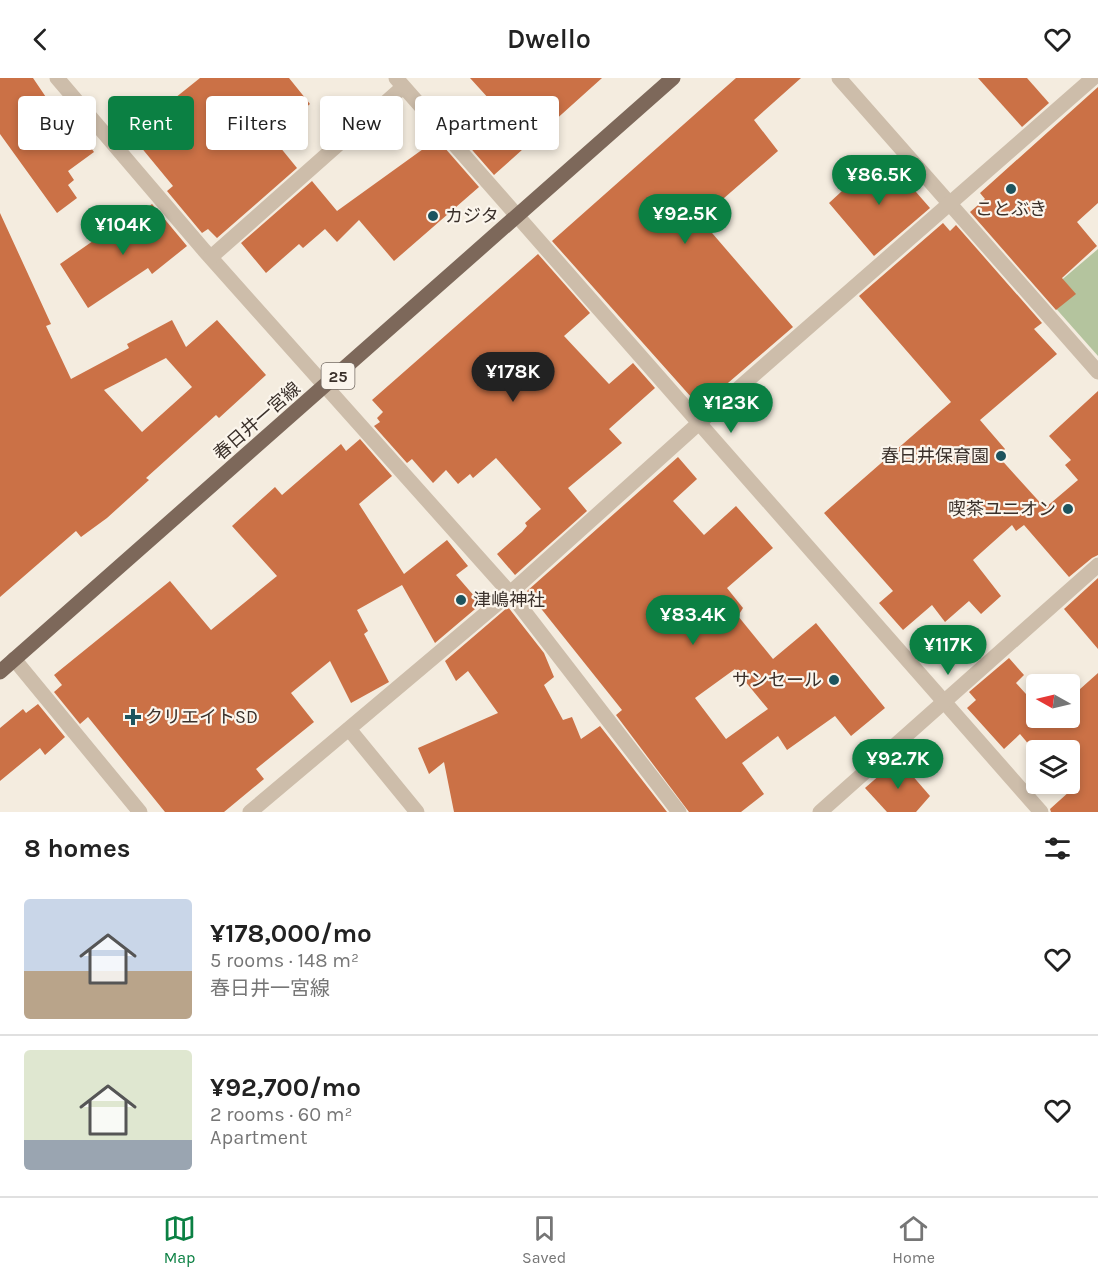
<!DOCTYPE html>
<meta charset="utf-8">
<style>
body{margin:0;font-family:Karla,"Noto Sans JP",sans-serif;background:#f6f6f6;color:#222;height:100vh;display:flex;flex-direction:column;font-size:22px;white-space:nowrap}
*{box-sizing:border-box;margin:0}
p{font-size:20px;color:#767676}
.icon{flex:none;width:33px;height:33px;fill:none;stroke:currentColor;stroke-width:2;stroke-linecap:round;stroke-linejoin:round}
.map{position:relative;height:734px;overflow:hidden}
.panel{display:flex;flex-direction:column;background:#fff;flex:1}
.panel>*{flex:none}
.top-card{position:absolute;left:18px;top:18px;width:600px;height:54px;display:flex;gap:12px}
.needle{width:39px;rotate:278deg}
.controls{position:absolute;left:1026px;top:596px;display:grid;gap:12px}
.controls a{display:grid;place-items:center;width:54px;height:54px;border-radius:6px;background:#fff;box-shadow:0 3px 9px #0003;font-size:30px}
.price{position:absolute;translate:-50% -51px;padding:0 14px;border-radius:21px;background:#0b8043;color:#fff;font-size:20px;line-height:39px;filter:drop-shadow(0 2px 3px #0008)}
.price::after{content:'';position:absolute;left:50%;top:36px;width:18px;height:14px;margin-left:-9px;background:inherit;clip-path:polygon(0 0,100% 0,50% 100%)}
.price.selected{background:#222;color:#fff}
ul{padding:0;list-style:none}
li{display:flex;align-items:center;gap:18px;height:150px;padding:0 24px}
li+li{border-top:2px solid #e0e0e0}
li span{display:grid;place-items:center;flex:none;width:168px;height:120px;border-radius:6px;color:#555}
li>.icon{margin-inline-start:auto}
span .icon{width:72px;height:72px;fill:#fffc;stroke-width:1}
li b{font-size:26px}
h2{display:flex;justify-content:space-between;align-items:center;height:72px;padding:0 24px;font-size:26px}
.chip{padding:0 21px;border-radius:6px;background:#fff;box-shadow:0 3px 9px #0003;font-size:21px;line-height:54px}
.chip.selected{background:#0b8043;color:#fff}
header{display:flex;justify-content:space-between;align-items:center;height:78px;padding:0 24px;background:#fff;font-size:27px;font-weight:600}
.menu{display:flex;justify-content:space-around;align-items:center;height:84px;border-top:2px solid #e0e0e0;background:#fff;font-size:16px;color:#767676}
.menu a{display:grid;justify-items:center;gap:3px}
.menu .selected{color:#0b8043}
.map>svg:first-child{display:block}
.green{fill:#b4c49e}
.building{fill:#cb7146;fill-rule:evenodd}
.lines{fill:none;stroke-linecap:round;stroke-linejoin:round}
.street{stroke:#cdbdaa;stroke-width:15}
.primary{stroke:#7d685a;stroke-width:15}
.poi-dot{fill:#1d545e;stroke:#fbf5ec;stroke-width:2}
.labels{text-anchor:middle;stroke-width:4.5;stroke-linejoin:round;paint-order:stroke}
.shield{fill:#fbf5ec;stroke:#746b64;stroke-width:1.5}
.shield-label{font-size:16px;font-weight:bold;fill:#3a302a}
.poi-label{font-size:18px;fill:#3a302a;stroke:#fbf5ec;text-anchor:start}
.street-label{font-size:18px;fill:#3a302a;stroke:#fbf5ec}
</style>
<header><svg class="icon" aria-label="back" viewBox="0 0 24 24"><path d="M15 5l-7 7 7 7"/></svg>Dwello<svg class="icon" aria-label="heart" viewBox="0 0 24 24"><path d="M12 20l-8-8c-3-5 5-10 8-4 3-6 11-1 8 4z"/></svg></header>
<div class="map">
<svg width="1098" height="734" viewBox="0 0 1098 734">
<rect width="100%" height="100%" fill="#f4ecdf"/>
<polygon class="green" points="1098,171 1098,278 1044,217"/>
<g class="building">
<polygon points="0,0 33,0 54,31 60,27 94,74 68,93 74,102 68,107 77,120 57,135 0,56"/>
<polygon points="200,0 289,0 310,26 271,58 297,90 217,160 208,151 202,155 167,113 173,108 121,45 151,20 160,32"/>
<polygon points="470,0 602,0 494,97 453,50 490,22"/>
<polygon points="736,0 801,0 754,42 778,73 700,141 793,249 700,329 552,163"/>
<polygon points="978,0 1027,0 1049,25 1022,49"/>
<polygon points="1098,9 1098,125 1077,144 1097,168 1062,200 1076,216 1056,232 970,134 985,121 980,115"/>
<polygon points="437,61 479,109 394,183 359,142 337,164 325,151 303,170 299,166 266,195 241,165 312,103 337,133"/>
<polygon points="879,79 906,108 909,106 930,130 874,178 829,125"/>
<polygon points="152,126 187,168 152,196 148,190 88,230 60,186 113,149 118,154"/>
<path d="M0 135 51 246 46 248 71 301 129 270 127 266 172 242 186 269 217 242 266 297 219 340 216 337 146 400 149 402 107 440 81 459 76 453 0 519ZM166 280 192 309 142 354 104 312Z"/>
<polygon points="943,145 950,153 956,147 1042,245 1034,251 1057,276 980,342 1005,371 998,378 1045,430 1078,402 1065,387 1071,382 1049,358 1098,313 1098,477 1092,480 1069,499 1024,447 1016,453 1012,447 973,482 1001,518 981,536 969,523 945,544 932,527 903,552 879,525 893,513 824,435 951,324 859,218"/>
<polygon points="538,176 590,235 564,258 609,306 633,285 655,310 609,351 622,365 568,410 587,433 515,497 497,476 522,454 527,448 525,445 541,431 496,380 473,400 470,396 458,406 446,392 433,405 412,381 407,385 374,348 380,344 377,340 383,334 372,322"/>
<polygon points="360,361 392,398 359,426 404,496 447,462 468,488 456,497 481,526 435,565 402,507 357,532 368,553 364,556 389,604 351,625 330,583 291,615 314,644 256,691 264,701 224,734 165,734 88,639 80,646 54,614 62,607 54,597 170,503 211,552 277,498 232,448 275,409 282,417 341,366 346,373"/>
<path d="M678 379 697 401 673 423 704 457 736 428 773 470 727 510 743 530 738 538 773 581 816 545 885 630 851 658 835 638 787 672 778 658 742 685 764 716 741 734H689L616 637 622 632 527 513ZM735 591 768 631 726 661 695 620Z"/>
<polygon points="1098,500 1098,571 1064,531"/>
<polygon points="508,529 544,575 554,599 544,607 563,642 572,639 581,661 600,648 667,734 454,734 444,684 429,696 418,670 498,635 468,593 456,603 445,583"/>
<polygon points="1009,580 1024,597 1016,605 1036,627 1036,639 1070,639 1070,620 1098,595 1098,734 1051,734 1050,731 1070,713 1063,705 1070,705 1070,672 1036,672 1036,675 1020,656 1004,671 967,630 976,622 969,614"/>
<polygon points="38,626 65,659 45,677 40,670 0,703 0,650 23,631 26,635"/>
<polygon points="898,681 930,718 916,734 887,734 865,710"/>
</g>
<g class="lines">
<g class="street">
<polyline points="57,0 203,171 510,515 679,734"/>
<polyline points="396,0 1041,734"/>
<polyline points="839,0 1098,294"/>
<polyline points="211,179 403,9"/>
<polyline points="14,581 140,734"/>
<polyline points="349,651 417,734"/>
<polyline points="250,734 510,515 699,345 1093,0"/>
<polyline points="820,734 1098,487"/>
</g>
<polyline class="primary" points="0,594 673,0"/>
</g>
<g class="poi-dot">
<circle cx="1011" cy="111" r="6"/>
<circle cx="433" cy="138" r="6"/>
<circle cx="1001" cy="378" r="6"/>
<circle cx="1068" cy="431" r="6"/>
<circle cx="461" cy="522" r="6"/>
<circle cx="834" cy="602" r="6"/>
<path d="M130 630h6v6h6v6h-6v6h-6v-6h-6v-6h6z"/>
</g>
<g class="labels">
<rect class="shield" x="321.5" y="285" width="33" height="26" rx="4.5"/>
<g class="shield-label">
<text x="338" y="304">25</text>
</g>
<g class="poi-label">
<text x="1011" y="137" text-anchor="middle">ことぶき</text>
<text x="445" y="144">カジタ</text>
<text x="989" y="384" text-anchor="end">春日井保育園</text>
<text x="1056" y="437" text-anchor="end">喫茶ユニオン</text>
<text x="473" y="528">津嶋神社</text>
<text x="822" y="608" text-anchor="end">サンセール</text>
<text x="145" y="645">クリエイトSD</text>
</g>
<g class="street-label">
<text transform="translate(257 343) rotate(-41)" y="6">春日井一宮線</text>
</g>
</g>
</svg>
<div class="controls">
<a><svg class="needle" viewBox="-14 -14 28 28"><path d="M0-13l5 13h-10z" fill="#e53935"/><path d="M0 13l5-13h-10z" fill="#767676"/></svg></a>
<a><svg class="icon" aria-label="layers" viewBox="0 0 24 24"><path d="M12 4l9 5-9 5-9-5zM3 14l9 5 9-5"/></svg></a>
</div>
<b class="price" style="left:879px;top:128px">¥86.5K</b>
<b class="price" style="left:685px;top:167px">¥92.5K</b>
<b class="price" style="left:123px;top:178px">¥104K</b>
<b class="price selected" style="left:513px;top:325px">¥178K</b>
<b class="price" style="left:731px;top:356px">¥123K</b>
<b class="price" style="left:693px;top:568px">¥83.4K</b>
<b class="price" style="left:948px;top:598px">¥117K</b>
<b class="price" style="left:898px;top:712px">¥92.7K</b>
<div class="top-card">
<a class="chip">Buy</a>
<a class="chip selected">Rent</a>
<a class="chip">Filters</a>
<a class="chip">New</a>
<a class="chip">Apartment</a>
</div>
</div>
<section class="panel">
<h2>8 homes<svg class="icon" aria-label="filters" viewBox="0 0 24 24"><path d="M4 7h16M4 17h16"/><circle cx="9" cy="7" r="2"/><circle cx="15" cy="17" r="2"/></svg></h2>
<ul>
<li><span style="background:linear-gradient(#c9d6e8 60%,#b9a48a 0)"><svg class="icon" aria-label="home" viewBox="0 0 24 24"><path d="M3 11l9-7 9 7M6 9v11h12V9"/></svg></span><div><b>¥178,000/mo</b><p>5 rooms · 148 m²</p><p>春日井一宮線</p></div><svg class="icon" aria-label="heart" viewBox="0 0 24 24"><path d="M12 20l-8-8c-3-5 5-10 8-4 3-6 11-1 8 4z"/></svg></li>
<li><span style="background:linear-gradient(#dfe7d0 75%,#9aa5b1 0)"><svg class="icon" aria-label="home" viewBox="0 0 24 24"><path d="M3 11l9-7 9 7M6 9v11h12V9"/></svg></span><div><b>¥92,700/mo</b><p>2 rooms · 60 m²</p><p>Apartment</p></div><svg class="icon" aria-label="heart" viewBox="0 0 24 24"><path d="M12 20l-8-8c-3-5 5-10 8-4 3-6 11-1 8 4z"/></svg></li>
</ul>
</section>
<nav class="menu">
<a class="selected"><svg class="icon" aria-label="map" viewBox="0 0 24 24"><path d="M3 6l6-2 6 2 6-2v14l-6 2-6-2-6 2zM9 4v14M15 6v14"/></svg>Map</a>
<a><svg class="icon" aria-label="saved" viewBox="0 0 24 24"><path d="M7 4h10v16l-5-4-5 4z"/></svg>Saved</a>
<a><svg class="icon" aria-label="home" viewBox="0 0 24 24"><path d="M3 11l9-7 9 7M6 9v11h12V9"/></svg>Home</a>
</nav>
